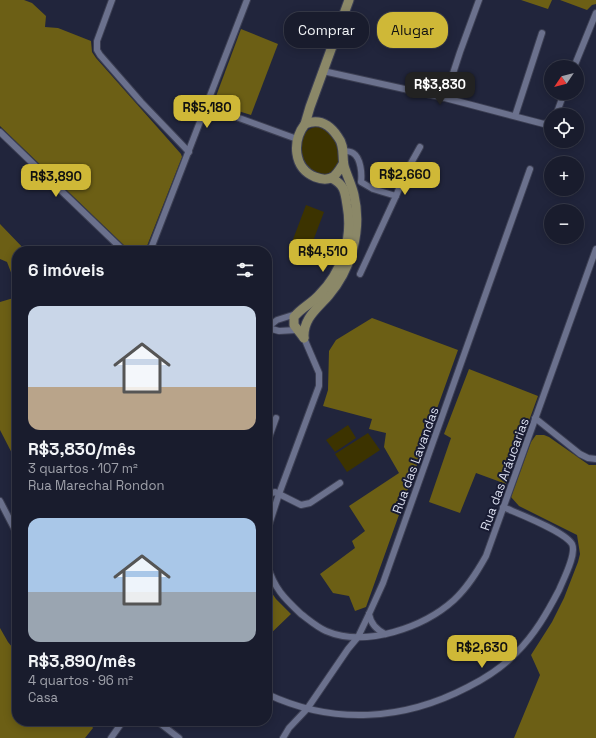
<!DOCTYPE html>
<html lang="pt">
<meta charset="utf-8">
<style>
body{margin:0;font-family:"Space Grotesk",sans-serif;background:#222535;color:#f1f3f6;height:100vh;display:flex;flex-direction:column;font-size:15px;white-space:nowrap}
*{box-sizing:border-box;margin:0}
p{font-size:13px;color:#9fa1aa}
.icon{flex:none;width:22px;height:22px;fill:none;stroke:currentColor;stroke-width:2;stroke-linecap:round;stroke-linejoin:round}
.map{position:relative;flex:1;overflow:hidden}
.panel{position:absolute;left:12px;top:246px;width:260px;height:480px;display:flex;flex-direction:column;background:#191c2d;border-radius:16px;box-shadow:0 2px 10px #0003,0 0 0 1px #373a49}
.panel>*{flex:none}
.hud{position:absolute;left:284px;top:12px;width:252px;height:36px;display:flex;gap:8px}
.needle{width:26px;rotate:235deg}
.controls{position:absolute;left:544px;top:60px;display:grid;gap:8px}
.controls a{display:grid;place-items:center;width:40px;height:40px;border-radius:50%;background:#191c2d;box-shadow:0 2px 10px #0003,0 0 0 1px #373a49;font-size:20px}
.price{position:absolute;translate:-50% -34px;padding:0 9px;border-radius:8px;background:#cfb837;color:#111;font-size:13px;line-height:26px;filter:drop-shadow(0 1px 2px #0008)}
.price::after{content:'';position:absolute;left:50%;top:24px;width:12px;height:9px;margin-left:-6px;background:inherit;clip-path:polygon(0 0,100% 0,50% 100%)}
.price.active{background:#222;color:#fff}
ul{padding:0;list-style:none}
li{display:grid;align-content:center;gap:8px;height:212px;padding:0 16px}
li span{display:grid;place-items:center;height:124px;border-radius:12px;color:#555}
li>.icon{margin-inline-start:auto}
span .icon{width:72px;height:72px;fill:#fffc;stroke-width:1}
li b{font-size:17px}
h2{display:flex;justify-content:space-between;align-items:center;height:48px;padding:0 16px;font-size:17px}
.tag{padding:0 14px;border-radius:16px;background:#191c2d;box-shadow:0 2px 10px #0003,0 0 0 1px #373a49;font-size:14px;line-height:36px}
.tag.active{background:#cfb837;color:#111}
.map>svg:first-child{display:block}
.green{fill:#3c3300}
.forest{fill:#6c5f15}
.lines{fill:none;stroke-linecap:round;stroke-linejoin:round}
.street-casing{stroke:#3c3f53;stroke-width:8}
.secondary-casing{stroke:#3c3f53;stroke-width:11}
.street{stroke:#6b718d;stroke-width:6}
.secondary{stroke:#8b8868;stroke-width:9}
.labels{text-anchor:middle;stroke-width:4;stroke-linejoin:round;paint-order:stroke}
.street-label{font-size:13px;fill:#d8dcec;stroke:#181b32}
</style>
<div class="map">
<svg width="596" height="738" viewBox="0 0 596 738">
<rect width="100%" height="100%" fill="#21253c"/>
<g class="green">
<path d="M320 126C336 131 349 156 334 170 310 194 279 131 320 126Z"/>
<polygon points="306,205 324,212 310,249 292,242"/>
<polygon points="348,425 356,438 335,452 326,440"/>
<polygon points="368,433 380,450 347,472 335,454"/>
</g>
<g class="forest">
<polygon points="0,0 24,0 32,3 46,16 45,27 58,28 91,41 92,52 96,58 181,154 182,157 145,251 130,251 0,126"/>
<polygon points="521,0 552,0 548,9"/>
<polygon points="560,0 596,0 596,4 592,5 587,10"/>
<polygon points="241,29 278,44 251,115 219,105 216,103 215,99"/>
<polygon points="0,224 26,251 17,251 17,288 7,262 0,259"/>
<polygon points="17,297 17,463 0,430 0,302"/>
<polygon points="372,318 458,350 366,607 355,611 349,596 333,593 320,574 355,548 352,541 365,531 349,506 399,473 384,447 386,433 369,429 372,419 323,406 328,390 329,351 336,340"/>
<polygon points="469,369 538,396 506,484 476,473 460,513 429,502 451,438 444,434"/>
<polygon points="536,435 544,435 549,437 589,465 596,465 596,738 514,738 540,675 531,655 552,622 564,598 578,562 580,554 577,535 519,506 511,497 531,442"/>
<polygon points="267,586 276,599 291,614 267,637"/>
<polygon points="0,628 8,642 17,653 17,721 89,721 93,728 85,738 0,738"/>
</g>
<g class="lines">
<defs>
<g id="street">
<polyline points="112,0 97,41 97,50 100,55 141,102 189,152"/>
<polyline points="574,67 596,13"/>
<polyline points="323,71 445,98 544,124 551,121"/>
<polyline points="445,98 460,52 479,0"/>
<polyline points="206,106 297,139"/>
<polyline points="556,115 564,93"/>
<polyline points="515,116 542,33"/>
<polyline points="0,132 124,251"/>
<path d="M343 151C346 151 350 151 353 153 361 158 362 174 361 182L373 189 396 196 360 274"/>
<polyline points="396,196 405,174 420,147"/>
<polyline points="150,251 247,0"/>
<polyline points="267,328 277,320 296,314"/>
<polyline points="268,328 279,331 296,330"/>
<polyline points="535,418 580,454 588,458 596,459"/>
<polyline points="267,443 276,418"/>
<polyline points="267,495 275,492 301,505 310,503 340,483"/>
<polyline points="0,501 17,534"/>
<polyline points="267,531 279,494 319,386 319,373 304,338"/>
<path d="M267 565C275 589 283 597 301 614 309 620 317 627 326 631 366 648 424 627 454 600 468 587 477 572 486 556L596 249"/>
<path d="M369 614C371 624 376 629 385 634"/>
<path d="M267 694C333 725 403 721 468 687 486 678 503 667 517 652 535 634 547 613 559 590 563 580 577 554 572 544 564 531 519 514 503 507"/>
<polyline points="157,721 179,738"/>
<polyline points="111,738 123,721"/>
<polyline points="283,738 289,728 307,709 348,649 358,637 369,614 383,583 422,473 530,169"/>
</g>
<g id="secondary">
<polyline points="305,124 310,107 349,0"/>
<path d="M304 338C303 318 317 309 329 295 352 268 362 229 354 195 352 186 348 178 345 169 341 159 346 147 338 137 330 125 320 118 305 124 292 141 293 168 315 177 320 179 326 180 331 178 336 176 340 169 343 164"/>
<path d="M304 338 294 325V317C301 308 312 303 319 295 343 271 353 237 347 205 345 191 344 184 331 178"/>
</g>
</defs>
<use href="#street" class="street-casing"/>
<use href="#secondary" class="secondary-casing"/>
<use href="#street" class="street"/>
<use href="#secondary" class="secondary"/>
</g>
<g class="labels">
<g class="street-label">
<text transform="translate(415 460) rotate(-70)" y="5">Rua das Lavandas</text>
<text transform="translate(504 474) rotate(-70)" y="5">Rua das Aráucarias</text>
</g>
</g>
</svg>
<div class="controls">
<a><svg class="needle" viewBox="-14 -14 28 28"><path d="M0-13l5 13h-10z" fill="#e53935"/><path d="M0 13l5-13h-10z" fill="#9fa1aa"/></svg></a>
<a><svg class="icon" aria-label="locate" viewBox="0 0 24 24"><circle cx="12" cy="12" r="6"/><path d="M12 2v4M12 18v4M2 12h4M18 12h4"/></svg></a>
<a>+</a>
<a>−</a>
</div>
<b class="price active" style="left:440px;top:106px">R$3,830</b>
<b class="price" style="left:207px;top:129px">R$5,180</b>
<b class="price" style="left:405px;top:196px">R$2,660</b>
<b class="price" style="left:56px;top:198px">R$3,890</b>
<b class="price" style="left:323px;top:273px">R$4,510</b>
<b class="price" style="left:482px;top:669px">R$2,630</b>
<div class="hud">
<a class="tag">Comprar</a>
<a class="tag active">Alugar</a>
</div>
<section class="panel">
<h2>6 imóveis<svg class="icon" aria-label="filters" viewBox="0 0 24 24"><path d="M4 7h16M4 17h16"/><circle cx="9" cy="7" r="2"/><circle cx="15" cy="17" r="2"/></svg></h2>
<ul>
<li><span style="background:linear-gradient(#c9d6e8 65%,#b9a48a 0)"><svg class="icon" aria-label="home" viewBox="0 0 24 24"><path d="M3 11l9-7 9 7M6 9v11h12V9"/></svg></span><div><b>R$3,830/mês</b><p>3 quartos · 107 m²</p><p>Rua Marechal Rondon</p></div></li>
<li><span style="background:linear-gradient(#a9c7e8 60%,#9aa5b1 0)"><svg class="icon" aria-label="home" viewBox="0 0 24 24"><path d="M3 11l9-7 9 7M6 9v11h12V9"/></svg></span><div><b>R$3,890/mês</b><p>4 quartos · 96 m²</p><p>Casa</p></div></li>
</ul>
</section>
</div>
